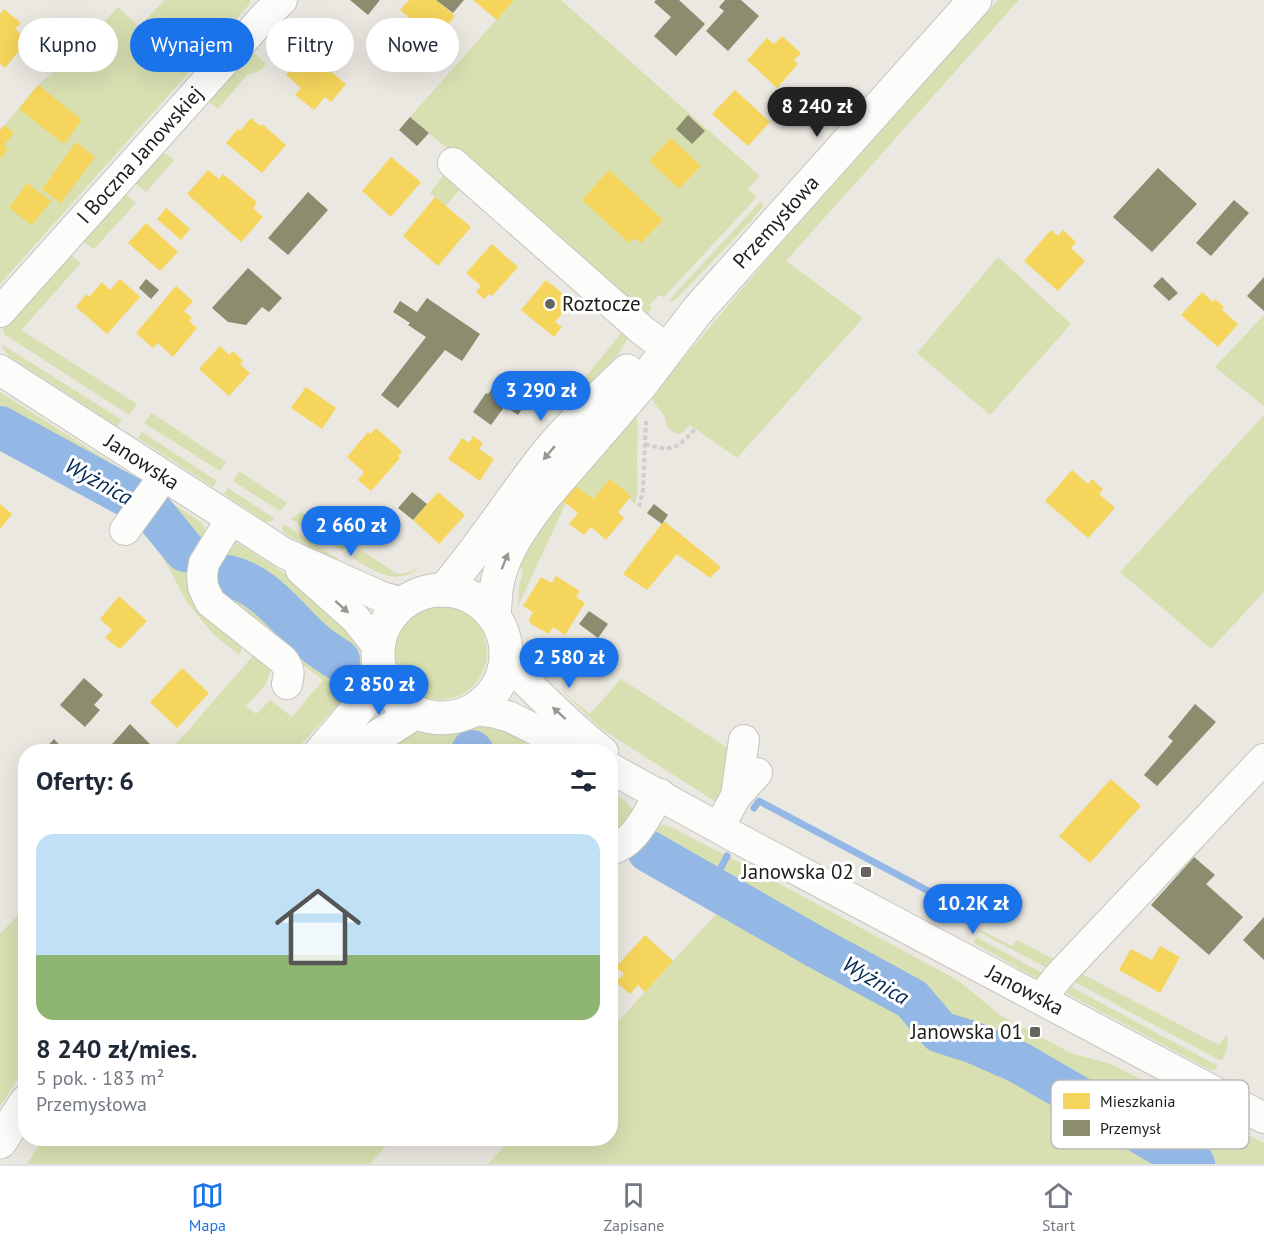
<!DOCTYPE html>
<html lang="pl">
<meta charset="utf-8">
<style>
body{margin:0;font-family:"PT Sans",sans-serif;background:#f6f6f7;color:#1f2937;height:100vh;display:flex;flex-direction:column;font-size:22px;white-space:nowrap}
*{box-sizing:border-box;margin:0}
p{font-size:20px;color:#747a83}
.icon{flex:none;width:33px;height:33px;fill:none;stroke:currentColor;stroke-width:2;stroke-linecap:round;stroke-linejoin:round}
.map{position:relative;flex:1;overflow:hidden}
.details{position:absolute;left:18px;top:744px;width:600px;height:402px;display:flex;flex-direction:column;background:#fff;border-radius:24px;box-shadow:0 6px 24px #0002}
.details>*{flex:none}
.hud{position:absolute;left:18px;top:18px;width:600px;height:54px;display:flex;gap:12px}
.price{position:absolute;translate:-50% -51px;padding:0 14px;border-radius:21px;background:#1a73e8;color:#fff;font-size:20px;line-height:39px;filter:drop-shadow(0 2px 3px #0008)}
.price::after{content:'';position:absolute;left:50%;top:36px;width:18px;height:14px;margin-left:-9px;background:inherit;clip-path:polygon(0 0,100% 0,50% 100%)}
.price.selected{background:#222;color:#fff}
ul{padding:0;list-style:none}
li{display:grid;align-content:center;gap:12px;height:318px;padding:0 18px}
li span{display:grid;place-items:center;height:186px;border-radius:18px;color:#555}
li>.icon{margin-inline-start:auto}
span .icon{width:108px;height:108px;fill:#fffc;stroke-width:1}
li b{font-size:26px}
h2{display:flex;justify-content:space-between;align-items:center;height:72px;padding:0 18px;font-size:26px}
.tag{padding:0 21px;border-radius:27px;background:#fff;box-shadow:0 6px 24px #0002;font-size:21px;line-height:54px}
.tag.selected{background:#1a73e8;color:#fff}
.tab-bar{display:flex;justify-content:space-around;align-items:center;height:84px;border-top:2px solid #e0e1e3;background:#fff;font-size:16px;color:#747a83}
.tab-bar a{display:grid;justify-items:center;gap:3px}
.tab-bar .selected{color:#1a73e8}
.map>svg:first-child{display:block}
.green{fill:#d8e0b2}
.homes{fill:#f6d55c}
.industry{fill:#8c8c6e}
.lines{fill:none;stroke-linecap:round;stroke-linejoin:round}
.stream{stroke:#94b8e6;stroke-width:7}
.river{stroke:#94b8e6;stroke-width:42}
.minor-casing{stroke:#c5c4be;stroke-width:32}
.major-casing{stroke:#c5c4be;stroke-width:35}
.path{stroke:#cececc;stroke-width:4;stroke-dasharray:4.5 3;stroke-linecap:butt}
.minor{stroke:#fcfcfa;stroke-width:30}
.major{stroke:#fcfcfa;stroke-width:33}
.oneway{fill:#989894}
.poi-dot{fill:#65645e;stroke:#fff;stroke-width:2}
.labels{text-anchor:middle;stroke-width:6;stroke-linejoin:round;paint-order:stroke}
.street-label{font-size:21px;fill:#1e1d18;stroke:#fff}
.poi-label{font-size:21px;fill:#1e1d18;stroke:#fff;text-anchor:end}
.water-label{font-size:22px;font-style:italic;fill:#042854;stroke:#fff}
.key{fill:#fff;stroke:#bcbbba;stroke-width:1.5}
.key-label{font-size:16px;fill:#1e1d18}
</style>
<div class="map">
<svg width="1264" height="1164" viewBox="0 0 1264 1164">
<rect width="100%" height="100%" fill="#eae8e0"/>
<g class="green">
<polygon points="164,0 251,0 248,6 0,284 0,131 38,85 77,52 118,7 139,27"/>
<polygon points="514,0 561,0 760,176 748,189 757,197 664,297 659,295 649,305 652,309 643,319 457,157 410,117"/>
<polygon points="998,0 1019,0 786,261 863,318 737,458 690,425 682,433 677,434 668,428 664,415 654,403 652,395 777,248"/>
<polygon points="250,49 266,64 260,71 247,75 218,109 206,99"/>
<polygon points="163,152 174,160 146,192 135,183"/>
<polygon points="449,168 462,186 446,206 430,193"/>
<polygon points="124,193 136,203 94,249 84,242 83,239"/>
<polygon points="761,201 763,206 761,209 749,223 676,299 672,301 669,300"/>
<polygon points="70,254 81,263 21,330 137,404 129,415 4,334 3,330 4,327 65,255"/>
<polygon points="998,257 1071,324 990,415 917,353"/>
<polygon points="1264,315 1264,406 1215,367"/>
<polygon points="627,326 631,332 620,352 570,406 565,402"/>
<polygon points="3,345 122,420 117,426 9,356 3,349"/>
<polygon points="0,392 146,485 139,500 0,424"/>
<path d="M635 409C640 427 637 443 637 461 637 476 639 490 635 504L629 499 631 496 610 479 593 499 570 482Z"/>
<polygon points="152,413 226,462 220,471 144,423"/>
<polygon points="1264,415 1264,592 1211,649 1120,572"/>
<polygon points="142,432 217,481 213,487 138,438"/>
<polygon points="239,471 287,503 280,511 233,481"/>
<polygon points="228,488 274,518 271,522 266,522 224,494"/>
<polygon points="160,495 201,522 207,532 198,559 241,643 241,651 239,655 212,633 187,602 143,521"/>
<polygon points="558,497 566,503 518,606 519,588 523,570 515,564"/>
<polygon points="301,512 347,541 349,542 342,551 291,519"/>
<polygon points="284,524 338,559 332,561 284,533 282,528"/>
<path d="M230 541 237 543 294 579 356 638C364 662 363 675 351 697L347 695 295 751 169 752 252 657 255 655 269 664C274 681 257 694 246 706L256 714 270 700 292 717 323 680 225 606 210 586Z"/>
<path d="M360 549 397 574 406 573 418 568C397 587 373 571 353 558Z"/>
<circle cx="439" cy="652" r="48"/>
<polygon points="621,679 731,750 730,787 716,802 600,728 561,690 590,714"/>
<polygon points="485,724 527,739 523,749 529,751 382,752 412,733 420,731 448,731 471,725"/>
<polygon points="610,793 624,800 632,809 632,814 610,842"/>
<polygon points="658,824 671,827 756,871 959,981 1001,1016 1071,1053 1111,1064 1264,1143 1264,1164 1205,1164 1018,1056 974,1038 945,1028 915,994 641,840"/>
<polygon points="726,903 809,951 908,1004 934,1037 1005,1066 1097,1115 1182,1164 488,1164 511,1139 610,1138 611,1029"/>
<polygon points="25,908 25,1068 0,1106 0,934"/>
<polygon points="979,929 1012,946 1017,940 1059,962 1049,969 979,932"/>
<polygon points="976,937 1048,976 1040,980 975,944 974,942"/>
<polygon points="1078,972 1219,1045 1226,1036 1228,1037 1227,1049 1222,1060 1219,1060 1073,981"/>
<polygon points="1064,983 1218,1066 1214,1070 1210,1070 1061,990"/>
<polygon points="43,1139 43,1138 392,1139 370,1164 27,1164"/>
</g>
<g class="homes">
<polygon points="409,0 436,0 455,16 435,39 400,10"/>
<polygon points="473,0 514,0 497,20"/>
<polygon points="4,9 21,23 15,29 28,40 5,68 0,64 0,14"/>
<polygon points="782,36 801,53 794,60 798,64 777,88 747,60 767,38 774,44"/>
<polygon points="306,51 346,84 331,102 325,97 314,110 295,95 301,88 286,75"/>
<polygon points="38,85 82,120 64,144 19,109"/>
<polygon points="735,90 770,122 748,146 712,114"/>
<polygon points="251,118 260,126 262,124 286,145 262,173 226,143 238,129 240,131"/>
<polygon points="4,125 14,133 4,145 8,149 0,159 0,130"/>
<polygon points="671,138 701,166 679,189 649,161"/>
<polygon points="76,142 95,157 61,203 42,189"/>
<polygon points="391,157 421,182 391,217 362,191"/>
<polygon points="208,170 219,179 223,174 257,202 253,208 263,217 241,242 187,194"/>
<polygon points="609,170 663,220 641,243 635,238 629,243 582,200"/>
<polygon points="27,183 51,201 32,225 9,208"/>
<polygon points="435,197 471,227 438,266 403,236"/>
<polygon points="166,208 190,229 181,240 157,219"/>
<polygon points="146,223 178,252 160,271 128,243"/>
<polygon points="1051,230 1058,236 1063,230 1076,242 1071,248 1085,261 1058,291 1024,261"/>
<polygon points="492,244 518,267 492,296 489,294 484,299 476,292 481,286 466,273"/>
<polygon points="120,279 140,297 107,334 76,307 86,294 89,297 102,282 110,290"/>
<polygon points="546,280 572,301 555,322 562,327 554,337 521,310"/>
<polygon points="176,286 193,301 184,311 192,318 189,321 197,328 173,357 158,343 153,348 136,333"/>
<polygon points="1202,292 1213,302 1215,299 1224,307 1222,310 1238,324 1218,347 1181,315"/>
<polygon points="220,346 229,355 233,351 243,361 240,364 250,373 229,396 199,369"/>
<polygon points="306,387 336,408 322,429 291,408"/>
<polygon points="376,428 402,451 398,456 400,458 371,491 358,480 364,472 347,457 368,432 371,434"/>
<polygon points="473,436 483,443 479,449 494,459 480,481 448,459 462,438 469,443"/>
<polygon points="1072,470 1088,484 1092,479 1103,489 1099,494 1115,508 1088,538 1045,501"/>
<polygon points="610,479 631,496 618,512 624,518 606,540 591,527 584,535 569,524 578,513 558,497 570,482 593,499"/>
<polygon points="438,492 465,515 439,544 413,520"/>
<polygon points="0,504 12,514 0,529"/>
<polygon points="664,521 721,567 710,578 677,554 647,590 623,574"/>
<polygon points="556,576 580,591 576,597 585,603 565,635 553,627 549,634 531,624 529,619 533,612 523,606 541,577 552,583"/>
<polygon points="119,596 147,621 120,649 105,638 112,630 100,619"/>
<polygon points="182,668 209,693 177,728 150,702"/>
<polygon points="1111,779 1141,806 1090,863 1059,836"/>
<polygon points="645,935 673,961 645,992 638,985 630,994 616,982 624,974 616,967"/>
<polygon points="1160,946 1180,957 1160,993 1119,970 1131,949 1152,960"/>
</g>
<g class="industry">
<polygon points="350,0 380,0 368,15"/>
<polygon points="436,0 464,0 453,13"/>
<polygon points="656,0 679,0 705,24 676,56 654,36 671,17 654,2"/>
<polygon points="725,0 741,0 759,16 728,51 706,31 724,11 719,7"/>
<polygon points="688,115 705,131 692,144 676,129"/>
<polygon points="410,117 429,133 417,146 399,130"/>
<polygon points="1158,168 1197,204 1152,252 1113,217"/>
<polygon points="308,192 328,210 288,255 268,238"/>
<polygon points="1234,200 1249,213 1211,256 1196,243"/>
<polygon points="248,268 282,298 269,312 262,307 246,325 228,322 212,308"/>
<polygon points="1162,277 1178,293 1169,301 1153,286"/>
<polygon points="1264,277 1264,311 1247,296"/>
<polygon points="146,279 159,290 151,299 139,288"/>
<polygon points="427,298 480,334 462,361 445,350 398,408 381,395 426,337 408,325 410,323 393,312 400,301 417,312"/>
<polygon points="501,376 530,396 518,415 505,406 491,425 473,412 486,393 488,394"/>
<polygon points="412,492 427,504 413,520 398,508"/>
<polygon points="654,504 668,515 662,524 647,513"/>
<polygon points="589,611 608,624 598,638 579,624"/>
<polygon points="84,678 103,695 94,705 100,710 85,727 60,705"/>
<polygon points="1195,704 1216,722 1157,786 1144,775 1173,741 1168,737"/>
<polygon points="130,724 155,749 152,752 105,752"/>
<polygon points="54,739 66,752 42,752"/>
<polygon points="1194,857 1215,875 1206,884 1243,917 1209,955 1151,905"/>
<polygon points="1264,917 1264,960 1243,940"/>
</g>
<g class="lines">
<g class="stream">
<polyline points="754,808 759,801 966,911"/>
<polyline points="711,887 727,856"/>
</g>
<g class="river">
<polyline points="0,427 138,502 153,512 185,551"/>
<path d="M228 576C265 584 288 620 316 644 323 650 332 655 339 660"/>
<polyline points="472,751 473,752"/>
<polyline points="648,851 816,947 912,999 940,1032 972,1042 1018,1062 1194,1164"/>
</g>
<defs>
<g id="minor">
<polyline points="453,163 642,330 658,342"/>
<polyline points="0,312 264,17 282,0"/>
<polyline points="0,370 284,553 382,597 403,603"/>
<path d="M231 519 204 563 202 575 203 587 210 602 283 660C289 668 290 673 287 684"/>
<polyline points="125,530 164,476"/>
<polyline points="301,570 355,618 378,647"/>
<path d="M505 661C537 692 568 725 603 752"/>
<polyline points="471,710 492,712 510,717 580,752"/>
<polyline points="610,768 737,838 1264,1118"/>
<polyline points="736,796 744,740"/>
<polyline points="719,827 736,796 757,773"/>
<path d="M610 850C635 844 647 814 660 794"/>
<polyline points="1041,999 1058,977 1264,759"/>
</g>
<g id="major">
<path d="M444 590C479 549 508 504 541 461 567 428 597 400 627 371"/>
<circle cx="442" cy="654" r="64"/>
<path d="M494 617C495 606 495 595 497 584 503 552 524 523 544 497L640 386 697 311 975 0"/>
<polyline points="321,752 383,679"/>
<polyline points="354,752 416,712"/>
<polyline points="0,1142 26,1102"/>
</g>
</defs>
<use href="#minor" class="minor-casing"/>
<use href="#major" class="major-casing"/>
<g class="path">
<path d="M645 444C672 452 676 450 695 429"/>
<polyline points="639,507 643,490 646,421"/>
</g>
<use href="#minor" class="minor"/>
<use href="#major" class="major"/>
</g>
<defs><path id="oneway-solid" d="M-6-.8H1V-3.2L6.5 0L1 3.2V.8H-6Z" transform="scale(1.5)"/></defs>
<g class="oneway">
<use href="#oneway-solid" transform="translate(549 453) rotate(130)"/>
<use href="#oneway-solid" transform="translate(505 561) rotate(-68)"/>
<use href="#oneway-solid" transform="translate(342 607) rotate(42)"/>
<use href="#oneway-solid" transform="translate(559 713) rotate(-138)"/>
</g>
<g class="poi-dot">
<circle cx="550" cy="304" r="6"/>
<rect x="860" y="866" width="12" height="12" rx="3"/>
<rect x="1029" y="1026" width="12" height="12" rx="3"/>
</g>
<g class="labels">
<g class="street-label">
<text transform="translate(140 155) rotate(-48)" y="7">I Boczna Janowskiej</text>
<text transform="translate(776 222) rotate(-48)" y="7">Przemysłowa</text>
<text transform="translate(142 462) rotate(33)" y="7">Janowska</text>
<text transform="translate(1025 990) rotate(28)" y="7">Janowska</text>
</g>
<g class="poi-label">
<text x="562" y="311" text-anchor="start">Roztocze</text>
<text x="854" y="879">Janowska 02</text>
<text x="1023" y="1039">Janowska 01</text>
</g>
<g class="water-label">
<text transform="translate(99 481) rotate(29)" y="8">Wyżnica</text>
<text transform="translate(876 980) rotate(31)" y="8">Wyżnica</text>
</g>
</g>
<rect x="1051" y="1080" width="198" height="69" rx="9" class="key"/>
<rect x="1063" y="1093" width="27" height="16" fill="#f6d55c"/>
<rect x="1063" y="1120" width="27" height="16" fill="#8c8c6e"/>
<g class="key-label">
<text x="1100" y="1107">Mieszkania</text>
<text x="1100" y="1134">Przemysł</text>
</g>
</svg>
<b class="price selected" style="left:817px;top:138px">8 240 zł</b>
<b class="price" style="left:541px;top:422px">3 290 zł</b>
<b class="price" style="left:351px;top:557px">2 660 zł</b>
<b class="price" style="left:569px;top:689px">2 580 zł</b>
<b class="price" style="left:379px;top:716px">2 850 zł</b>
<b class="price" style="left:973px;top:935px">10.2K zł</b>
<div class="hud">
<a class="tag">Kupno</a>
<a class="tag selected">Wynajem</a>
<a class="tag">Filtry</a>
<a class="tag">Nowe</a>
</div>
<section class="details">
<h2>Oferty: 6<svg class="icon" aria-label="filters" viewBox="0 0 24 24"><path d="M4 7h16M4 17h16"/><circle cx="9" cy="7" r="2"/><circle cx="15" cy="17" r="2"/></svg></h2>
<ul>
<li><span style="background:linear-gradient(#bfe0f5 65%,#8fb573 0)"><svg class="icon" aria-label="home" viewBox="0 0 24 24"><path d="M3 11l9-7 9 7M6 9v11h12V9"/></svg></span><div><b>8 240 zł/mies.</b><p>5 pok. · 183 m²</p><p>Przemysłowa</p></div></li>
</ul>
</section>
</div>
<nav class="tab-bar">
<a class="selected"><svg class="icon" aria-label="map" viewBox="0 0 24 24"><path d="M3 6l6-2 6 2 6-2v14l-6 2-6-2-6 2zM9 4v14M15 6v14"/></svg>Mapa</a>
<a><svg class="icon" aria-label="saved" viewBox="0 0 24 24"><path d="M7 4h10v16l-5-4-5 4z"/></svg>Zapisane</a>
<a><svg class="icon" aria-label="home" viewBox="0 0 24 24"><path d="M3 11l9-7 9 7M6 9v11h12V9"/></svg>Start</a>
</nav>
